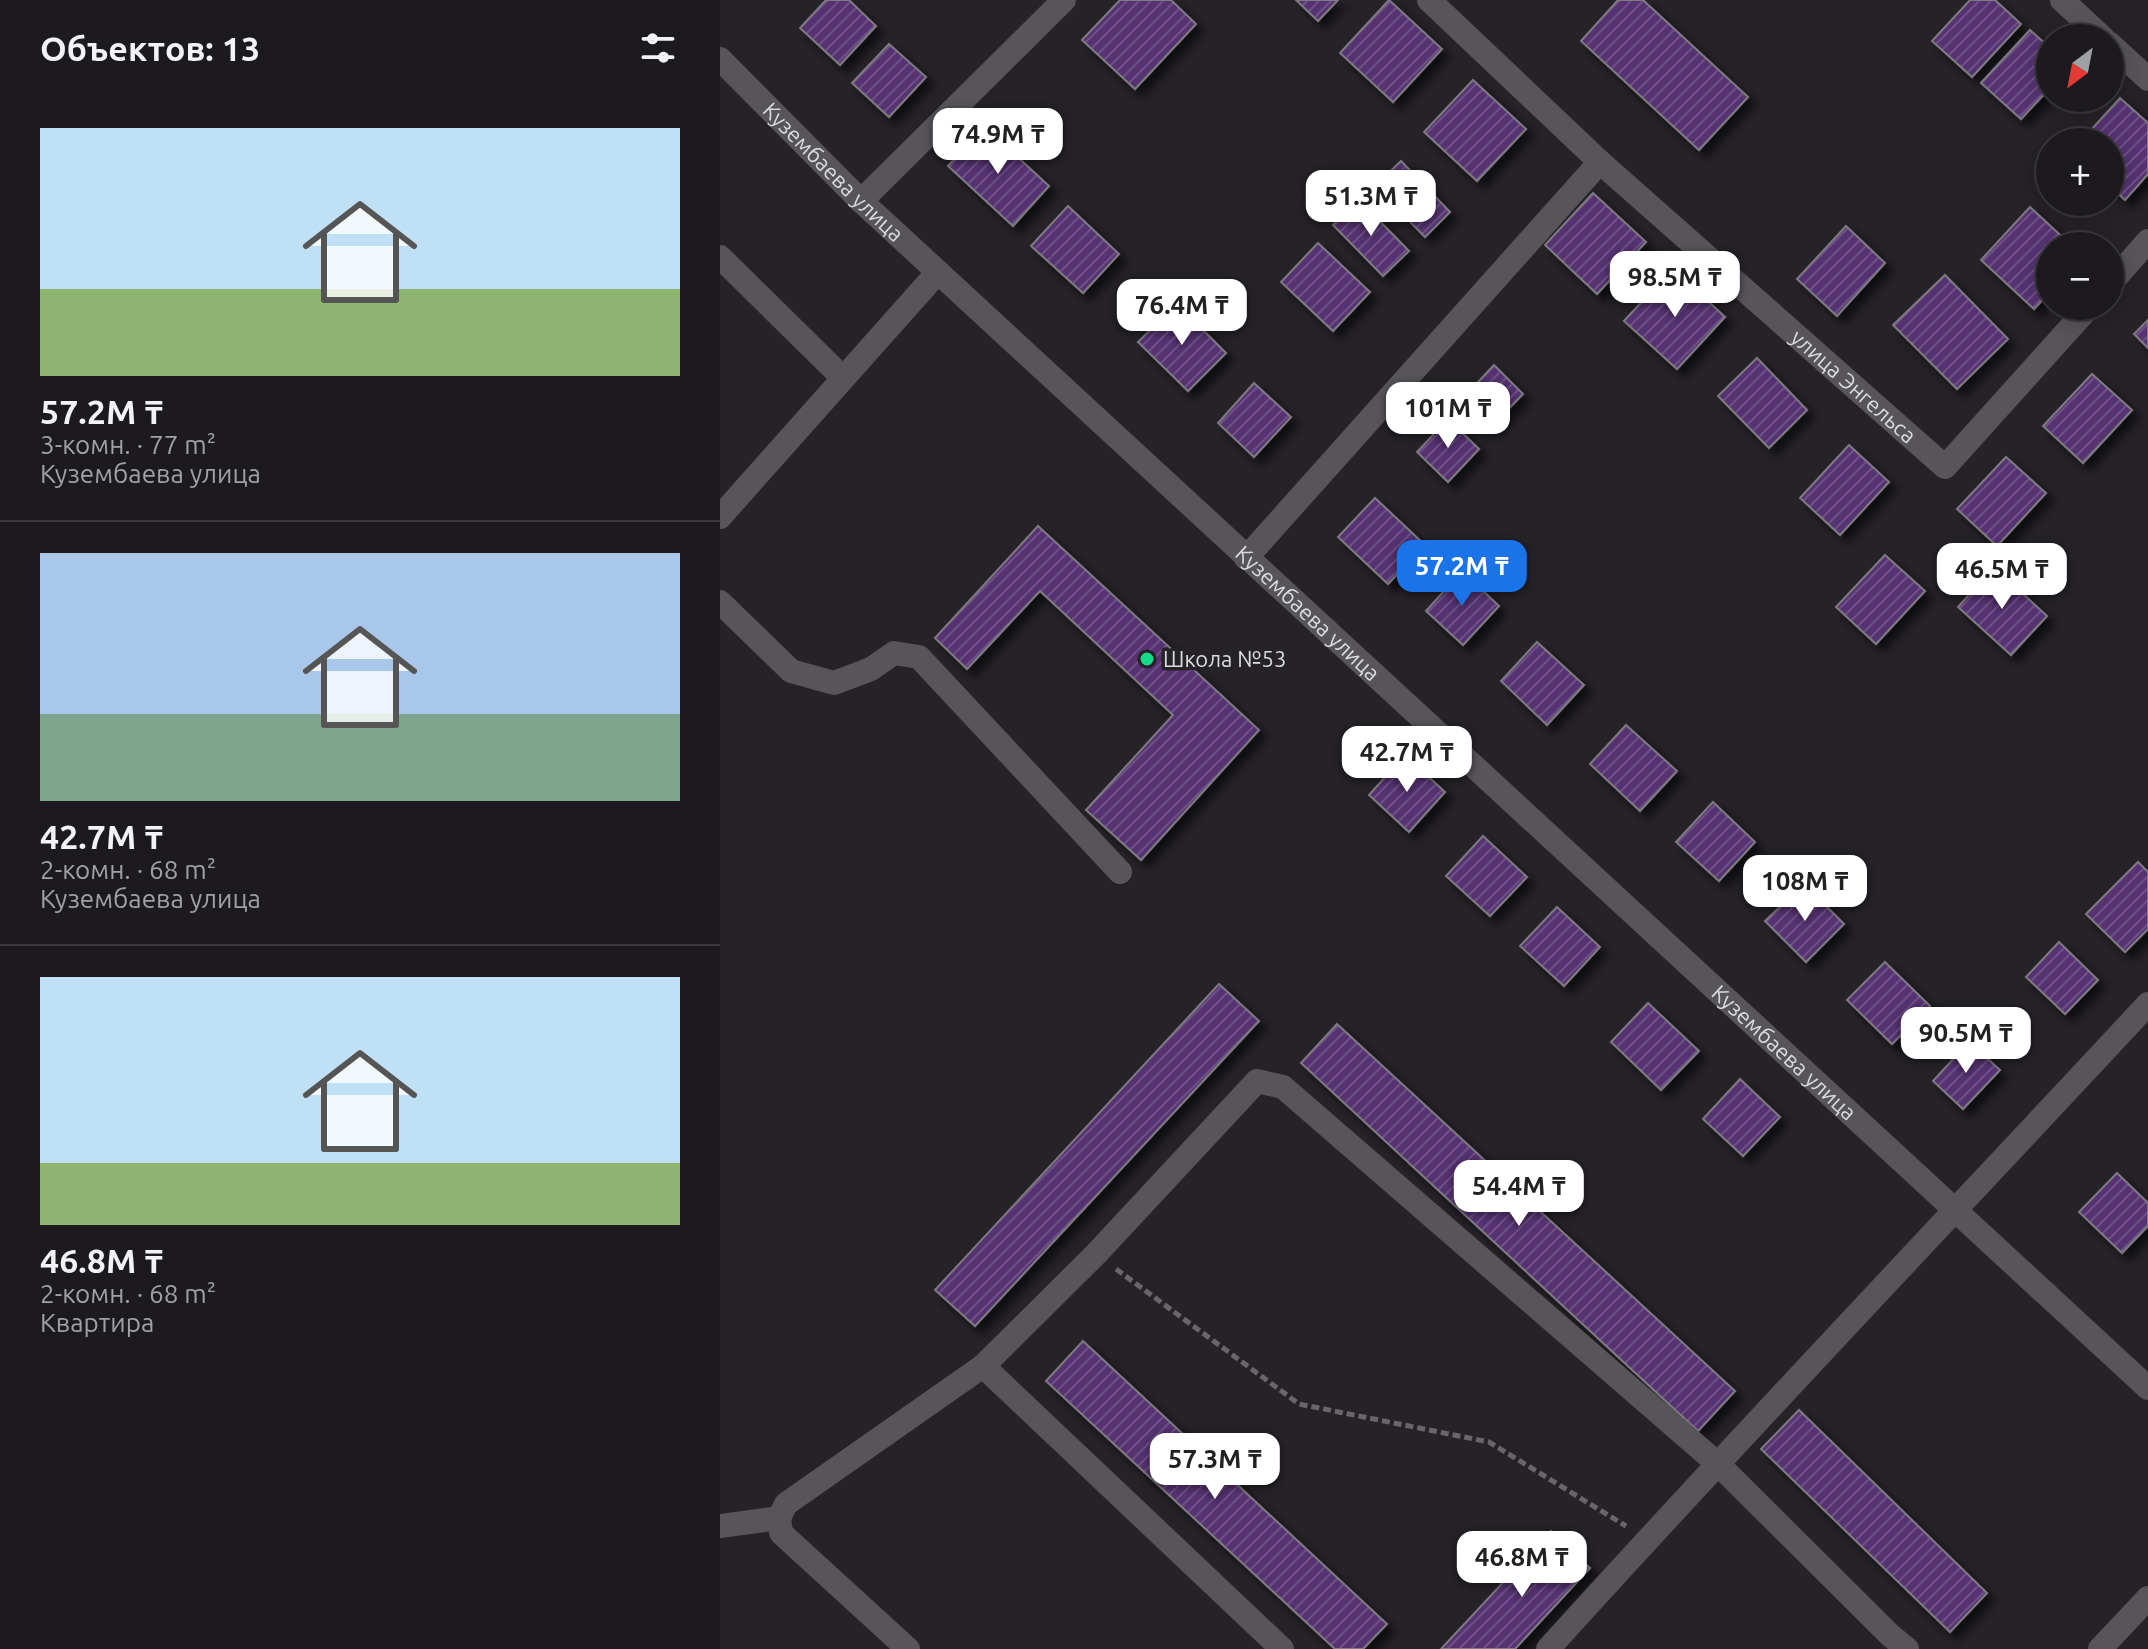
<!DOCTYPE html>
<html lang="ru">
<meta charset="utf-8">
<style>
body{margin:0;font-family:Ubuntu,sans-serif;background:#29272b;color:#f1f3f6;height:100vh;display:flex;flex-direction:column;font-size:30px;white-space:nowrap}
*{box-sizing:border-box;margin:0}
p{font-size:26px;color:#a0a1a4}
.icon{flex:none;width:44px;height:44px;fill:none;stroke:currentColor;stroke-width:2;stroke-linecap:round;stroke-linejoin:round}
.map{position:relative;flex:1;overflow:hidden}
.details{display:flex;flex-direction:column;background:#1c1a1e;width:720px}
.details>*{flex:none}
.needle{width:52px;rotate:212deg}
.controls{position:absolute;left:1316px;top:24px;display:grid;gap:16px}
.controls a{display:grid;place-items:center;width:88px;height:88px;border-radius:50%;background:#1c1a1e;box-shadow:0 4px 20px #0003,0 0 0 2px #3a383c;font-size:40px}
.price{position:absolute;translate:-50% -68px;padding:0 18px;border-radius:16px;background:#fff;color:#222;font-size:26px;line-height:52px;filter:drop-shadow(0 2px 4px #0008)}
.price::after{content:'';position:absolute;left:50%;top:48px;width:24px;height:18px;margin-left:-12px;background:inherit;clip-path:polygon(0 0,100% 0,50% 100%)}
.price.active{background:#1a73e8;color:#fff}
ul{padding:0;list-style:none}
li{display:grid;align-content:center;gap:16px;height:424px;padding:0 40px}
li+li{border-top:2px solid #3a383c}
li span{display:grid;place-items:center;height:248px;border-radius:0px;color:#555}
li>.icon{margin-inline-start:auto}
span .icon{width:144px;height:144px;fill:#fffc;stroke-width:1}
li b{font-size:34px}
h2{display:flex;justify-content:space-between;align-items:center;height:96px;padding:0 40px;font-size:34px}
main{display:flex;flex:1;min-height:0}
.map>svg:first-child{display:block}
.building{fill:url(#building-hatch);stroke:#7d7a81;stroke-width:2;filter:url(#shadow)}
.lines{fill:none;stroke-linecap:round;stroke-linejoin:round}
.path{stroke:#69666b;stroke-width:5;stroke-dasharray:8 4;stroke-linecap:butt}
.minor{stroke:#57545a;stroke-width:24}
.poi-dot{fill:#18d989;stroke:#252228;stroke-width:3}
.labels{text-anchor:middle;stroke-width:7;stroke-linejoin:round;paint-order:stroke}
.street-label{font-size:22px;fill:#dcdbde;stroke:#252228}
.poi-label{font-size:22px;fill:#dcdbde;stroke:#252228;text-anchor:start}
</style>
<main>
<section class="details">
<h2>Объектов: 13<svg class="icon" aria-label="filters" viewBox="0 0 24 24"><path d="M4 7h16M4 17h16"/><circle cx="9" cy="7" r="2"/><circle cx="15" cy="17" r="2"/></svg></h2>
<ul>
<li><span style="background:linear-gradient(#bfe0f5 65%,#8fb573 0)"><svg class="icon" aria-label="home" viewBox="0 0 24 24"><path d="M3 11l9-7 9 7M6 9v11h12V9"/></svg></span><div><b>57.2M ₸</b><p>3-комн. · 77 m²</p><p>Кузембаева улица</p></div></li>
<li><span style="background:linear-gradient(#a9c7e8 65%,#7fa58c 0)"><svg class="icon" aria-label="home" viewBox="0 0 24 24"><path d="M3 11l9-7 9 7M6 9v11h12V9"/></svg></span><div><b>42.7M ₸</b><p>2-комн. · 68 m²</p><p>Кузембаева улица</p></div></li>
<li><span style="background:linear-gradient(#bfe0f5 75%,#8fb573 0)"><svg class="icon" aria-label="home" viewBox="0 0 24 24"><path d="M3 11l9-7 9 7M6 9v11h12V9"/></svg></span><div><b>46.8M ₸</b><p>2-комн. · 68 m²</p><p>Квартира</p></div></li>
</ul>
</section>
<div class="map">
<svg width="1428" height="1649" viewBox="0 0 1428 1649">
<defs>
<pattern id="building-hatch" width="6" height="6" patternUnits="userSpaceOnUse" patternTransform="scale(2)"><rect width="6" height="6" fill="#563372"/><path d="M-1 1l2-2M0 6l6-6M5 7l2-2" fill="none" stroke="#6e5086"/></pattern>
<filter id="shadow"><feDropShadow dx="7" dy="7" stdDeviation="4" flood-color="#0009"/></filter>
</defs>
<rect width="100%" height="100%" fill="#252228"/>
<g class="building">
<polygon points="106,0 129,0 156,26 120,65 80,28"/>
<polygon points="400,0 451,0 476,24 415,89 362,40"/>
<polygon points="576,0 618,0 598,21"/>
<polygon points="669,0 722,49 673,102 620,53"/>
<polygon points="898,0 923,0 1028,97 979,150 861,41"/>
<polygon points="1250,0 1275,0 1301,24 1252,77 1212,41"/>
<polygon points="1310,30 1330,48 1330,88 1301,119 1261,83"/>
<polygon points="169,44 206,77 169,117 132,83"/>
<polygon points="753,80 806,129 757,181 704,132"/>
<polygon points="1400,98 1428,123 1428,174 1405,200 1390,186 1390,142 1360,142"/>
<polygon points="264,126 329,186 293,226 228,166"/>
<polygon points="681,161 730,212 705,237 655,186"/>
<polygon points="873,193 926,242 877,294 825,245"/>
<polygon points="639,200 689,251 663,276 613,225"/>
<polygon points="348,206 399,254 363,293 311,246"/>
<polygon points="1310,207 1352,246 1330,246 1330,292 1314,309 1261,260"/>
<polygon points="1126,226 1165,263 1117,316 1077,279"/>
<polygon points="598,243 650,292 613,331 561,282"/>
<polygon points="953,268 1005,317 957,369 904,321"/>
<polygon points="1225,275 1288,339 1237,389 1173,325"/>
<polygon points="457,304 506,353 468,391 418,342"/>
<polygon points="1428,320 1428,348 1414,334"/>
<polygon points="1037,358 1087,410 1049,448 998,396"/>
<polygon points="774,365 803,394 772,426 743,398"/>
<polygon points="1372,374 1412,410 1363,463 1323,426"/>
<polygon points="534,383 571,417 534,457 498,423"/>
<polygon points="728,419 759,449 728,482 697,452"/>
<polygon points="1129,445 1169,482 1120,535 1080,498"/>
<polygon points="1286,457 1326,493 1277,546 1237,509"/>
<polygon points="655,498 705,545 668,584 618,537"/>
<polygon points="318,526 539,730 421,860 366,810 453,715 320,591 247,669 215,638"/>
<polygon points="1165,555 1205,591 1156,644 1116,607"/>
<polygon points="1274,567 1327,616 1291,655 1238,607"/>
<polygon points="742,571 779,606 743,645 706,611"/>
<polygon points="817,642 864,685 827,725 781,681"/>
<polygon points="906,725 957,771 920,811 870,764"/>
<polygon points="685,755 725,792 689,832 649,795"/>
<polygon points="993,802 1035,842 999,881 956,842"/>
<polygon points="763,836 807,877 770,916 726,876"/>
<polygon points="1418,862 1428,872 1428,929 1405,952 1366,914"/>
<polygon points="1084,884 1124,924 1086,962 1045,921"/>
<polygon points="837,907 880,947 844,986 800,946"/>
<polygon points="1339,942 1378,980 1345,1014 1306,977"/>
<polygon points="1165,962 1210,1006 1172,1044 1127,1000"/>
<polygon points="499,984 539,1021 255,1326 215,1290"/>
<polygon points="928,1003 979,1051 941,1090 891,1042"/>
<polygon points="617,1024 1015,1391 978,1431 581,1063"/>
<polygon points="1249,1042 1280,1070 1243,1109 1213,1081"/>
<polygon points="1020,1079 1060,1117 1023,1156 983,1119"/>
<polygon points="1397,1173 1428,1203 1428,1226 1402,1253 1359,1212"/>
<polygon points="363,1341 667,1624 643,1649 615,1649 326,1381"/>
<polygon points="1079,1410 1267,1593 1230,1632 1041,1449"/>
<polygon points="831,1531 870,1568 795,1649 721,1649"/>
</g>
<g class="lines">
<polyline class="path" points="396,1269 579,1404 769,1442 906,1526"/>
<g class="minor">
<path id="s1" d="M709 0 880 162 1225 467 1370 306"/>
<polyline points="1342,0 1383,38"/>
<polyline points="1390,44 1428,79"/>
<path id="s2" d="M0 59 141 201 1428 1388"/>
<polyline points="141,201 344,0"/>
<polyline points="0,257 123,378"/>
<polyline points="1390,284 1428,241"/>
<polyline points="0,517 218,272"/>
<polyline points="526,558 880,162"/>
<polyline points="0,602 71,671 114,683 151,669 174,653 199,657 400,872"/>
<polyline points="263,1366 562,1649"/>
<polyline points="0,1526 59,1518"/>
<polyline points="188,1649 61,1533 59,1518 66,1504 263,1366 376,1254 537,1081 563,1087 999,1465 1170,1635 1187,1649"/>
<path d="M828 1649C1025 1431 1228 1219 1428 1004"/>
<polyline points="1380,1649 1428,1598"/>
</g>
</g>
<circle class="poi-dot" cx="427" cy="659" r="8"/>
<g class="labels">
<g class="street-label">
<text dy="8" stroke="none"><textPath href="#s2" startOffset="160">Кузембаева улица</textPath></text>
<text dy="8" stroke="none"><textPath href="#s1" startOffset="574">улица Энгельса</textPath></text>
<text dy="8" stroke="none"><textPath href="#s2" startOffset="808">Кузембаева улица</textPath></text>
<text dy="8" stroke="none"><textPath href="#s2" startOffset="1456">Кузембаева улица</textPath></text>
</g>
<g class="poi-label">
<text x="443" y="667">Школа №53</text>
</g>
</g>
</svg>
<div class="controls">
<a><svg class="needle" viewBox="-14 -14 28 28"><path d="M0-13l5 13h-10z" fill="#e53935"/><path d="M0 13l5-13h-10z" fill="#a0a1a4"/></svg></a>
<a>+</a>
<a>−</a>
</div>
<b class="price" style="left:278px;top:176px">74.9M ₸</b>
<b class="price" style="left:651px;top:238px">51.3M ₸</b>
<b class="price" style="left:955px;top:319px">98.5M ₸</b>
<b class="price" style="left:462px;top:347px">76.4M ₸</b>
<b class="price" style="left:728px;top:450px">101M ₸</b>
<b class="price active" style="left:742px;top:608px">57.2M ₸</b>
<b class="price" style="left:1282px;top:611px">46.5M ₸</b>
<b class="price" style="left:687px;top:794px">42.7M ₸</b>
<b class="price" style="left:1085px;top:923px">108M ₸</b>
<b class="price" style="left:1246px;top:1075px">90.5M ₸</b>
<b class="price" style="left:799px;top:1228px">54.4M ₸</b>
<b class="price" style="left:495px;top:1501px">57.3M ₸</b>
<b class="price" style="left:802px;top:1599px">46.8M ₸</b>
</div>
</main>
